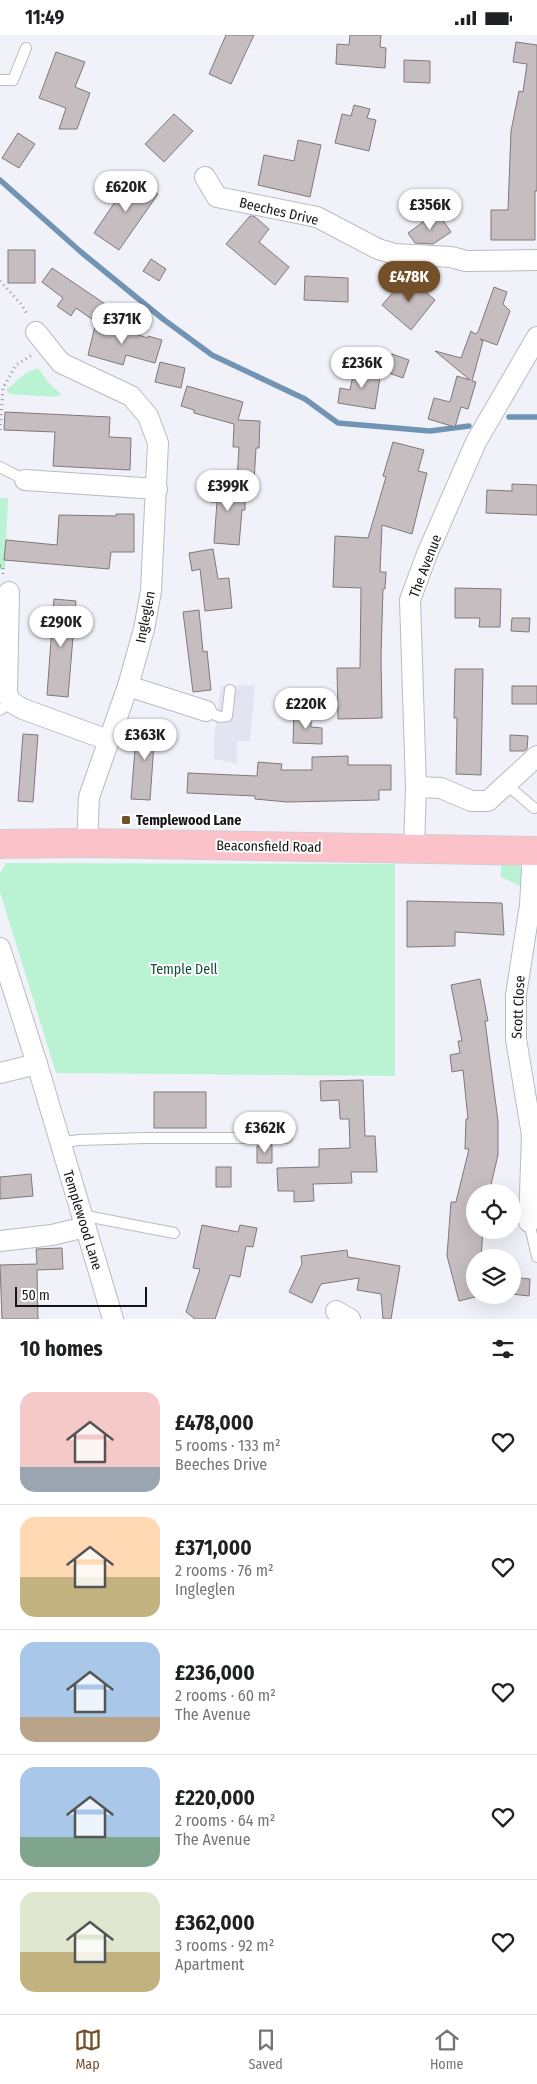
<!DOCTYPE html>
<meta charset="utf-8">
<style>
body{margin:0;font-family:"Fira Sans Condensed",sans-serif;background:#f2f2f2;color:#202124;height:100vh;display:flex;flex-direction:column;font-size:19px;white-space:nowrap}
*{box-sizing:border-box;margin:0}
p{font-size:16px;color:#757577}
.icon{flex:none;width:28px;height:28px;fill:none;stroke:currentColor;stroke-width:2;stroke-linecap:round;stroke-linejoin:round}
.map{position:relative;height:1284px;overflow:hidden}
.side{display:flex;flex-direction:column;background:#fff;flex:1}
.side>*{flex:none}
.tools{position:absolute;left:466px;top:1149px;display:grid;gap:10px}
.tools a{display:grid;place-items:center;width:55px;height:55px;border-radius:50%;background:#fff;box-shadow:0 5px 20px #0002;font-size:25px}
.scale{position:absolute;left:15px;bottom:12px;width:132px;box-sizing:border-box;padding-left:5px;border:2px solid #151517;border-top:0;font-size:14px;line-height:18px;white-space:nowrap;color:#151517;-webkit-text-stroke:4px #fff;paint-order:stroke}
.price{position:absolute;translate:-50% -42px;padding:0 11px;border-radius:18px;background:#fff;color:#222;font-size:16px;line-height:32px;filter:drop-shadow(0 1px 2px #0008)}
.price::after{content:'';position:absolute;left:50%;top:30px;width:15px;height:11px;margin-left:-8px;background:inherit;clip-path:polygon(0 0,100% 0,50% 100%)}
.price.active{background:#74502a;color:#fff}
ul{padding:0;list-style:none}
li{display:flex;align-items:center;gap:15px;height:125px;padding:0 20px}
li+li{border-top:1px solid #e0e0e0}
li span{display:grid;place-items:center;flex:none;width:140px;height:100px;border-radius:15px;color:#555}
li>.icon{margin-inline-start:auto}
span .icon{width:60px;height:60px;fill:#fffc;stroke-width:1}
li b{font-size:21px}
h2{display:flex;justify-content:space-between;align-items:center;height:60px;padding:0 20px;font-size:21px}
.status{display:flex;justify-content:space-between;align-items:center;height:35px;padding:0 25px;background:#fff;direction:ltr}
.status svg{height:14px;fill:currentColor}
.tabs{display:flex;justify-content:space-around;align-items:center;height:70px;border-top:1px solid #e0e0e0;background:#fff;font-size:14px;color:#757577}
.tabs a{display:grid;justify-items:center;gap:2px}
.tabs .active{color:#74502a}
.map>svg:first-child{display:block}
.built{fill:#e2e4f2}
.green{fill:#baf3d3}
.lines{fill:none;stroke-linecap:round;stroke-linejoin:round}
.stream{stroke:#7194b4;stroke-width:5.5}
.building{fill:#c5bdbf;stroke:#80787a}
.lane-casing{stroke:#babbc1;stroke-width:12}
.street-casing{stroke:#babbc1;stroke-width:22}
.primary-casing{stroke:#d0d0d1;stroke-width:30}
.path{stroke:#98989d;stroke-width:3;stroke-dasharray:1 4;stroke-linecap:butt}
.lane{stroke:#fff;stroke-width:10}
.street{stroke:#fff;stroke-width:20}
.primary{stroke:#fcc2c9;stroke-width:28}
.poi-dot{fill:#74502a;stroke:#fff;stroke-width:2}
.labels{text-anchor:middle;stroke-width:4;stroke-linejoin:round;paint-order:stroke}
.street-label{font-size:14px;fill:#151517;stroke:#fff}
.poi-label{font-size:14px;font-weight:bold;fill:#151517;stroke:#fff;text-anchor:start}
.park-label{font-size:14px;fill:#0d5034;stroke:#fff}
</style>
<div class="status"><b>11:49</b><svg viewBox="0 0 49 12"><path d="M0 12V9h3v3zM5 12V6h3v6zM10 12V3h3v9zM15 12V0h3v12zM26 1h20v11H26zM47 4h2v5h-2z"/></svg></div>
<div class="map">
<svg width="537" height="1284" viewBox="0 0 537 1284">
<rect width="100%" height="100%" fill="#f1f2f9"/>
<polygon class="built" points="255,650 250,706 237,706 237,729 214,724 214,703 221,651"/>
<g class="green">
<polygon points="38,333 49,348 62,360 55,362 10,359 6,355 26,338"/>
<polygon points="0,463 8,463 5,535 0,534"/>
<polygon points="6,828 395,829 395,1041 56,1038 0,857 0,839"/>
<polygon points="517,828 527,840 528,855 501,842 501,829"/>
</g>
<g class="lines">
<g class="stream">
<polyline points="0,145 81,217 163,284 212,320 305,364 338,388 430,396 469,391"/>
<polyline points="509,382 537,382"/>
</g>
</g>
<g class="building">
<polygon points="226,0 254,0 231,49 209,39"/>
<polygon points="350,0 381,0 380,12 386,13 385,33 336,29 337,9 349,10"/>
<polygon points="516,7 537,10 537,156 535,156 535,205 491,205 491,175 508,175 511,96 519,56 523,57 527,29 513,27"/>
<polygon points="56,17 85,27 75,52 90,58 77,94 59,94 66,73 39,63"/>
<polygon points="404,25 430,26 430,48 404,47"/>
<polygon points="354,70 370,74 367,83 376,85 369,116 335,108 342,79 351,81"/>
<polygon points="174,79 193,96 164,127 145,109"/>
<polygon points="18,98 35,109 19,133 2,123"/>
<polygon points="298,105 321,110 310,162 258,150 264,120 294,126"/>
<polygon points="132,142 158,159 119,215 94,198"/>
<polygon points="437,177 451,197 433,209 415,208 408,198"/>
<polygon points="250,181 254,181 269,194 259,207 289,232 275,250 226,209"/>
<rect x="8" y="215" width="27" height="33"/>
<polygon points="151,224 166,234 159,246 143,236"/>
<polygon points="52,233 108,271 96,287 76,273 71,281 57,271 63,263 42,247"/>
<polygon points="305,241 348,243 348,267 304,265"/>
<polygon points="405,244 411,244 435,265 411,295 382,270"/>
<polygon points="494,252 507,257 503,269 510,276 497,310 480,304 483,306 472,346 476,347 468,374 461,372 455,392 428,384 434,363 450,367 457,341 470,345 435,316 461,323 471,296 475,299 478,297"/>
<polygon points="96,287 148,303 148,301 162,305 155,328 126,320 123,330 88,320"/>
<polygon points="392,319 409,325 403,343 386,337"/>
<polygon points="160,327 185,333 181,353 155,347"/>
<polygon points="355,331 381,336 375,374 338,368 340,353 350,355"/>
<polygon points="187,351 243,367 238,385 260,386 259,413 256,413 254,447 237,446 239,412 233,412 234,389 194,378 194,375 181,371"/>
<polygon points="5,377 110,382 109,402 131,403 130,435 53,431 55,397 4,395"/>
<polygon points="393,407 424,415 418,436 427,438 412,499 382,490 380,537 386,537 385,554 383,554 381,621 382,683 338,684 337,633 360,633 361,553 333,552 335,501 368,503 386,442 383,441"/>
<polygon points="211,449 245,449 245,475 242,475 239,510 214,508 217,467 211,467"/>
<polygon points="512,449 537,450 537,480 486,478 487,455 512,456"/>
<polygon points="116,479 134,479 134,517 111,517 109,534 4,525 6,505 57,510 59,480 116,481"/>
<polygon points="213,514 218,544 229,543 232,573 205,576 200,534 192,536 189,518"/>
<polygon points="455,553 501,554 500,592 479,592 480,583 455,583"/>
<polygon points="54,564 76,566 68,662 47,660"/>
<polygon points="199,575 203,617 207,616 211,655 193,657 183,577"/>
<polygon points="512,583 530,583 529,597 511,596"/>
<polygon points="455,634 483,634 481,740 456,739 457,683 454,683"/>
<rect x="512" y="651" width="25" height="18"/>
<polygon points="294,676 311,677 311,692 322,693 322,709 293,708"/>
<polygon points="142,687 160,688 159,709 154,709 150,765 131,764 136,702 140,702"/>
<polygon points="23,699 38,700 33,767 18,766"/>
<polygon points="510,700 528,701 527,714 524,716 510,716"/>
<polygon points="348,721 348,730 391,730 391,755 379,755 379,765 287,767 255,764 255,761 187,758 188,738 257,741 258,727 282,729 281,735 312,735 312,722"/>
<polygon points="407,866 502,868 504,900 455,897 455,911 407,912"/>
<polygon points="480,944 488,986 485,986 498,1086 498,1120 489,1158 475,1158 475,1195 483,1195 481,1222 475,1222 475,1262 459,1266 447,1221 451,1167 456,1167 469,1114 465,1114 466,1084 468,1084 463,1035 452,1037 450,1020 460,1018 458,1006 462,1006 451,950"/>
<polygon points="363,1045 365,1101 375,1101 377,1137 351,1137 352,1148 313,1149 314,1166 294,1167 294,1156 278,1156 277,1133 319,1132 319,1114 350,1113 349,1084 340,1084 339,1065 321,1066 320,1046"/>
<rect x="154" y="1057" width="52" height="36"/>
<polygon points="272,1110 272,1128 257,1128 257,1111"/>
<rect x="216" y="1132" width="15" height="20"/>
<polygon points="31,1139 33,1161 0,1164 0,1142"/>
<polygon points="202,1190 238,1197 240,1190 257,1193 253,1212 246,1211 240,1242 230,1240 215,1284 195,1284 186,1277 200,1234 193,1233"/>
<polygon points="62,1213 63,1234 37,1235 38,1284 2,1284 0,1230 37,1229 36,1214"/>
<polygon points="347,1215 348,1222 400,1231 391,1284 383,1284 381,1259 357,1255 359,1243 321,1249 312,1268 289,1257 302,1229 301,1221"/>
<polygon points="512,1242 530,1244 529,1261 512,1259"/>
</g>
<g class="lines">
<defs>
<g id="lane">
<polyline points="0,45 13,45 26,13"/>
<polyline points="0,432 25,445"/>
<polyline points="0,675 11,667"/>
<polyline points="206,676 220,682 227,681 230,655"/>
<polyline points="506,749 534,773"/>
<polyline points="59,1108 79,1105 145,1103 287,1103"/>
<polyline points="81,1180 174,1198"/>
<polyline points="529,1187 537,1222"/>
</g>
<g id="street">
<polyline points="205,142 217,162 317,182 378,214 395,219 451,222 466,226 537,225"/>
<polyline points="36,297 61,328 131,361 148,381 158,408 151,556 144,594 128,651 89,762 87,808"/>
<polyline points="25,445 157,454"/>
<polyline points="9,557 7,658 11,667 23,674 108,705"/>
<polyline points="128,651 206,676"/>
<polyline points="416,752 441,753 471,766 488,766 537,721"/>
<polyline points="414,813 416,752 410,565 427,519 476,407 537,302"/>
<polyline points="0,913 37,1029 113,1284"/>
<polyline points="0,1038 37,1029"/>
<polyline points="529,1187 532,1100 516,1004 516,960 530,870 533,816"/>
<polyline points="0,1206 52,1200 85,1192"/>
<polyline points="336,1276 350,1284"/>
</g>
<polyline id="primary" points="0,809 87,808 537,816"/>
</defs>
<use href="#lane" class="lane-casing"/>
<use href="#street" class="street-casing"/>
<use href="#primary" class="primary-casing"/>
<g class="path">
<polyline points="0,246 22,270 28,281"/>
<polyline points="0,395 3,353 16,330 32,320"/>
<polyline points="0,531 3,531 3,540"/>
</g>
<use href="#lane" class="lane"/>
<use href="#street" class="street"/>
<use href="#primary" class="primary"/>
</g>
<rect class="poi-dot" x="121" y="780" width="10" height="10" rx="2.5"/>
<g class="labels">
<g class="street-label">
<text transform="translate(279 176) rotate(13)" y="5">Beeches Drive</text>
<text transform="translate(425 531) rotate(-69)" y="5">The Avenue</text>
<text transform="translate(145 582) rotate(-79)" y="5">Ingleglen</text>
<text transform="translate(269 811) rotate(1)" y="5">Beaconsfield Road</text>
<text transform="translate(518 972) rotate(-87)" y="5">Scott Close</text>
<text transform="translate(83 1185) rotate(73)" y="5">Templewood Lane</text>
</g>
<g class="poi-label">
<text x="136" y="790">Templewood Lane</text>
</g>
<g class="park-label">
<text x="184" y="939">Temple Dell</text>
</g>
</g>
</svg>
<div class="tools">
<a><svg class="icon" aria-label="locate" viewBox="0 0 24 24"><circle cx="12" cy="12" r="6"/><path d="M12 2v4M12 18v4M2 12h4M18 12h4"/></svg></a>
<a><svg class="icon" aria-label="layers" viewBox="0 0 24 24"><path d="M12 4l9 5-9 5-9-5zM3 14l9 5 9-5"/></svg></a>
</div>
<div class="scale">50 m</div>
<b class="price" style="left:126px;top:178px">£620K</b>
<b class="price" style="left:430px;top:196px">£356K</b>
<b class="price active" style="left:409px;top:268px">£478K</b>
<b class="price" style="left:122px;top:310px">£371K</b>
<b class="price" style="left:362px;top:354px">£236K</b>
<b class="price" style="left:228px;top:477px">£399K</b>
<b class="price" style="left:61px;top:613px">£290K</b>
<b class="price" style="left:306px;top:695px">£220K</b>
<b class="price" style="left:145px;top:726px">£363K</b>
<b class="price" style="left:265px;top:1119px">£362K</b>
</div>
<section class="side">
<h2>10 homes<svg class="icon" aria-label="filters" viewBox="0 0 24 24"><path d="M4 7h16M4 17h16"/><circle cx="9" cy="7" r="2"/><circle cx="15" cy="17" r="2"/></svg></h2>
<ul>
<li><span style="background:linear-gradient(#f6c9c9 75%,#9aa5b1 0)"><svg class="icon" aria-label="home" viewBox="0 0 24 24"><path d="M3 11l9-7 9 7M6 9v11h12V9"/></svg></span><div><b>£478,000</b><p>5 rooms · 133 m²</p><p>Beeches Drive</p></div><svg class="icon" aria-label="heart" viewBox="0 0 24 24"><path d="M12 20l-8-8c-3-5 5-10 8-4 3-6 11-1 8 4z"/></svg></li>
<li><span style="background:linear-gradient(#ffd9b3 60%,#c2b280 0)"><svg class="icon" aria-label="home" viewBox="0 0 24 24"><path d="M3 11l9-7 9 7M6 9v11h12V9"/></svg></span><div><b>£371,000</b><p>2 rooms · 76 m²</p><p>Ingleglen</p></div><svg class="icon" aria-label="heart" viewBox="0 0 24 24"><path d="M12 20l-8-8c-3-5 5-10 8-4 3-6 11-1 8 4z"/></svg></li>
<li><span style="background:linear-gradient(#a9c7e8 75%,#b9a48a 0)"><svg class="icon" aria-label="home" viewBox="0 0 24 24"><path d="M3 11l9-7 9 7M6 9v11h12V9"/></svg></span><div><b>£236,000</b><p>2 rooms · 60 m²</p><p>The Avenue</p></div><svg class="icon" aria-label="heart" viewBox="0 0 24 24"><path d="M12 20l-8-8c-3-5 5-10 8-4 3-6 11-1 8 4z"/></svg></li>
<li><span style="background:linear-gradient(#a9c7e8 70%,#7fa58c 0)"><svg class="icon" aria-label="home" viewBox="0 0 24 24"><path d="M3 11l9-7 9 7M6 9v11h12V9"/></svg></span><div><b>£220,000</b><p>2 rooms · 64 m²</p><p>The Avenue</p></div><svg class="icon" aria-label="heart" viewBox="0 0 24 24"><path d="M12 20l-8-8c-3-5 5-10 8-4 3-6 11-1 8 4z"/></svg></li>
<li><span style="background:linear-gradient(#dfe7d0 60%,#c2b280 0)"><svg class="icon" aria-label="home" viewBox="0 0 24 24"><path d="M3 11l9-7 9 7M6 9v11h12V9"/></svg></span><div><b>£362,000</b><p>3 rooms · 92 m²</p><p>Apartment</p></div><svg class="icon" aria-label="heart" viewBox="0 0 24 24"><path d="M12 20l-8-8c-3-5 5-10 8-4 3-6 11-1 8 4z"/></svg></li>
</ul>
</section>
<nav class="tabs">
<a class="active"><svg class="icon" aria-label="map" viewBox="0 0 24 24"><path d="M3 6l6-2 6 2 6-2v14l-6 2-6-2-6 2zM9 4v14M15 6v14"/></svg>Map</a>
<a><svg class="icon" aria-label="saved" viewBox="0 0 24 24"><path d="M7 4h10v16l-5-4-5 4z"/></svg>Saved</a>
<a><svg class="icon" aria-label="home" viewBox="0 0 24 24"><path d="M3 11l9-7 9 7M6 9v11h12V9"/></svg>Home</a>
</nav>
